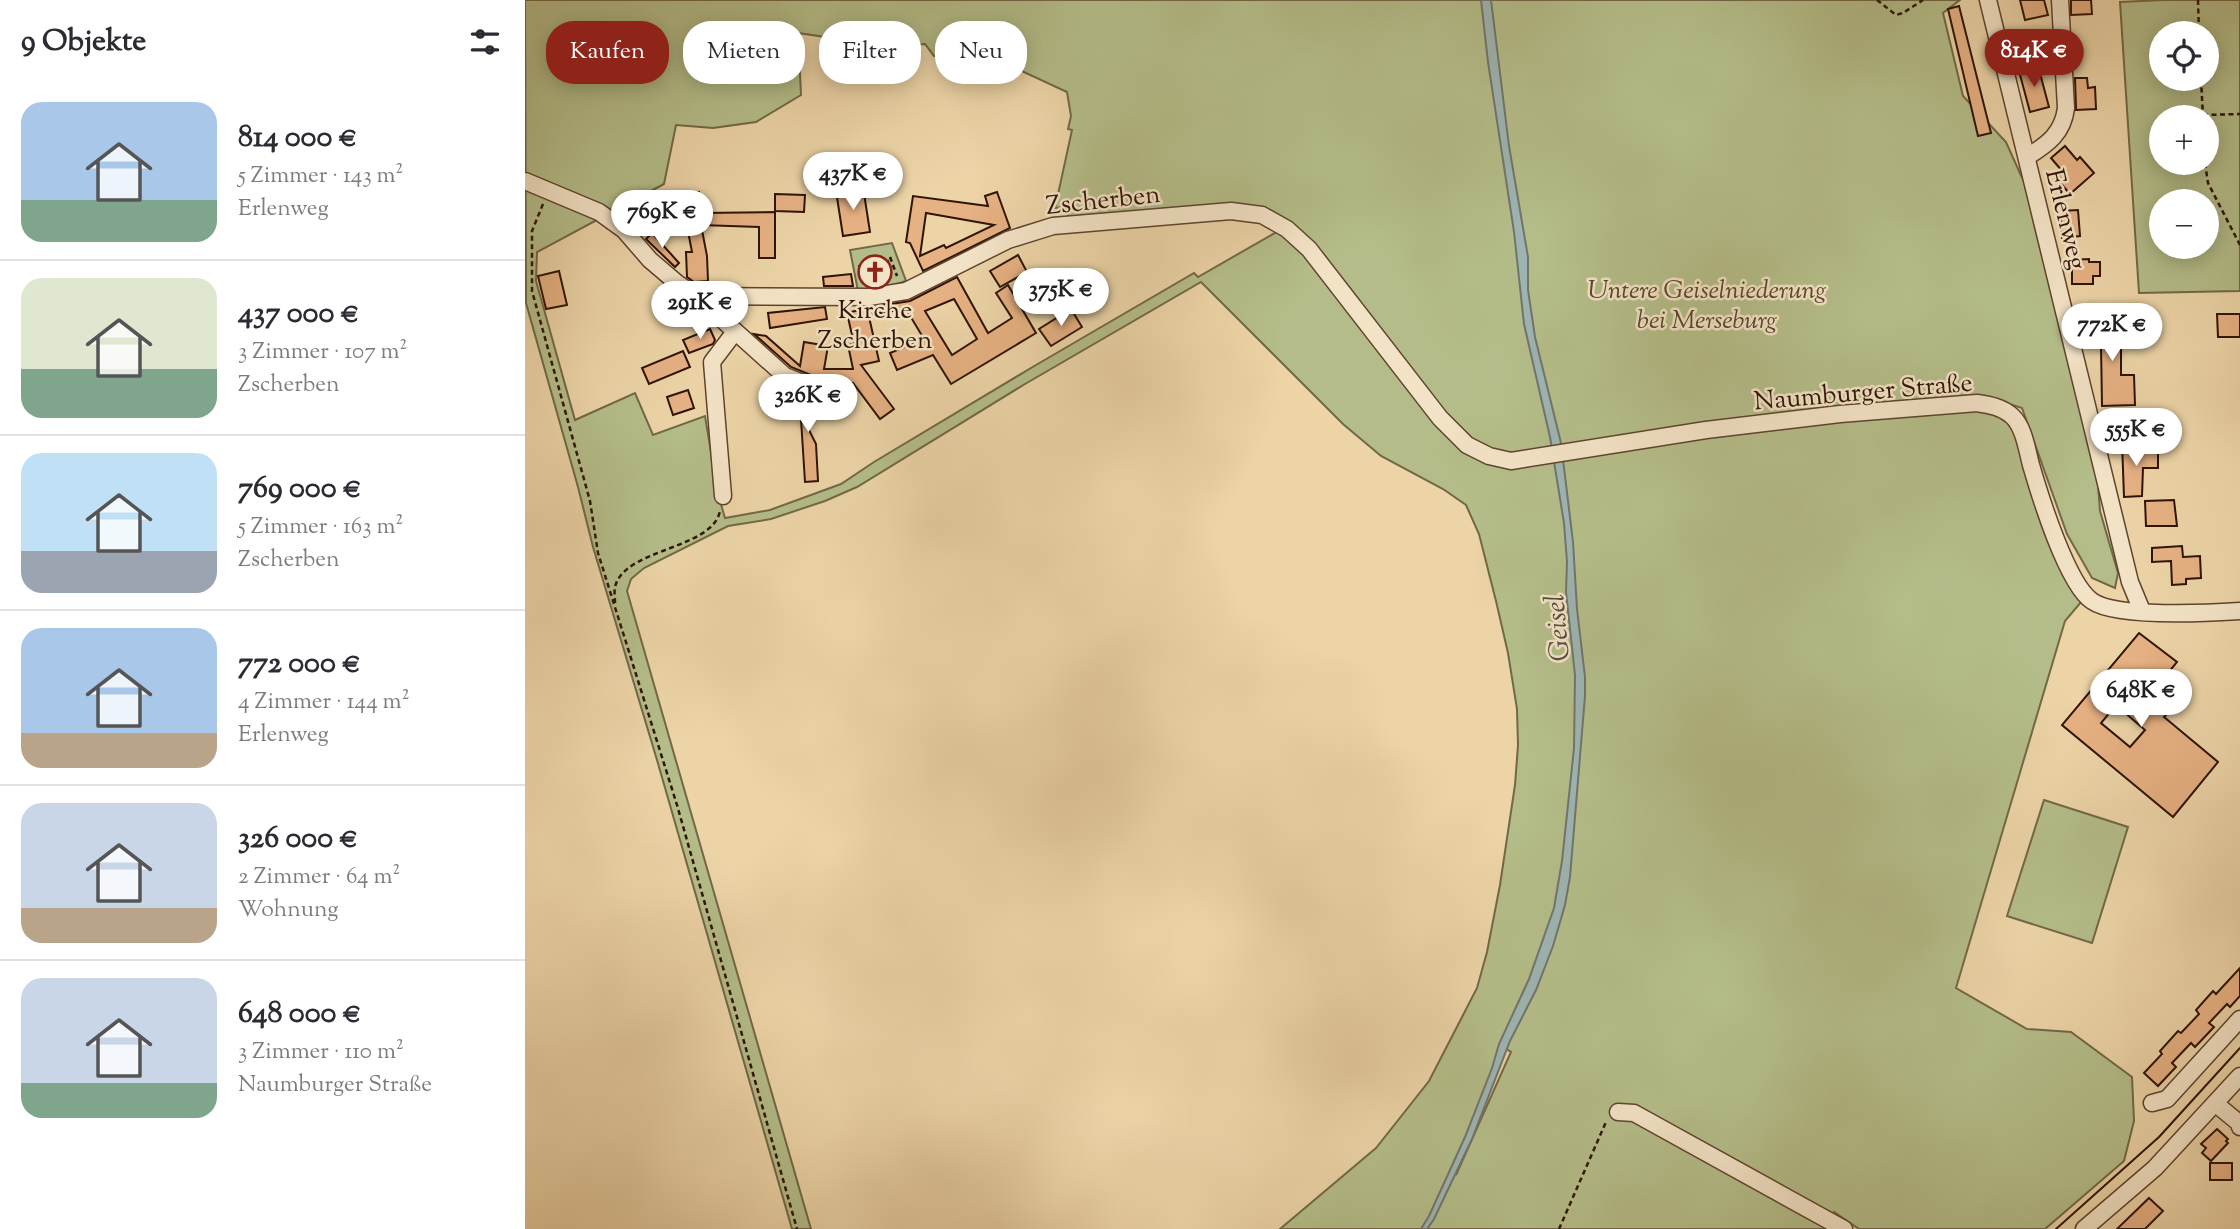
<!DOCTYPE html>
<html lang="de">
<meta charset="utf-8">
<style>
body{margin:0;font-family:"Sorts Mill Goudy",serif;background:#f2f2f3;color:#2b2b33;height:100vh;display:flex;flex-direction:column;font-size:26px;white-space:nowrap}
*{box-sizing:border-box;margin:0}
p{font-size:23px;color:#7c7c81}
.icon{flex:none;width:38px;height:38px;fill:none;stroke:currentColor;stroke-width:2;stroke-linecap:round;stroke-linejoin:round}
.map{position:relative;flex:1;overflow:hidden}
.sheet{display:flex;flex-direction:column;background:#fff;width:525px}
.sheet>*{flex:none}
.top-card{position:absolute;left:21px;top:21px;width:665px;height:63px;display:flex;gap:14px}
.buttons{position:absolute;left:1624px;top:21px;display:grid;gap:14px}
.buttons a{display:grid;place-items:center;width:70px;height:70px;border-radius:50%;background:#fff;box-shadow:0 4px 18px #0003;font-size:35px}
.price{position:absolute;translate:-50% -60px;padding:0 16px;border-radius:24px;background:#fff;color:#222;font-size:23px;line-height:46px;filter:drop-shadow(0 2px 4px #0008)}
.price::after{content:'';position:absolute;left:50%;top:42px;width:21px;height:16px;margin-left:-10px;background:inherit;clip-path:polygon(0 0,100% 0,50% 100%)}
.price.current{background:#8f2418;color:#fff}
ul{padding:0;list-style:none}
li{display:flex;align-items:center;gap:21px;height:175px;padding:0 21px}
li+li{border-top:2px solid #e1e1e2}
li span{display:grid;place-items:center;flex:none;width:196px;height:140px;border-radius:21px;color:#555}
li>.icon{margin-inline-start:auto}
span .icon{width:84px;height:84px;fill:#fffc;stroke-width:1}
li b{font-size:30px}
h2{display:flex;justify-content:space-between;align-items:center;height:84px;padding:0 21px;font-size:30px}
.chip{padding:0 24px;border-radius:28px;background:#fff;box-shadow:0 4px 18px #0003;font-size:24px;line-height:63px}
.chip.current{background:#8f2418;color:#fff}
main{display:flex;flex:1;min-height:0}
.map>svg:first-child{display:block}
.green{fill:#b4bd89;stroke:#726846;stroke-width:2;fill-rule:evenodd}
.water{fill:#9db5b2;stroke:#71756c;stroke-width:2}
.building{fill:#e6b183;stroke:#2f1404;stroke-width:2;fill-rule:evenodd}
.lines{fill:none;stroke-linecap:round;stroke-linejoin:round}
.minor-casing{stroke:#5e442d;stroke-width:19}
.path{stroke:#2f1404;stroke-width:2.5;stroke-dasharray:5 3.5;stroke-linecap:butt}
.minor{stroke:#f3e3c6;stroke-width:16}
.tram{stroke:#2f1404;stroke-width:2}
.labels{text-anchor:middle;stroke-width:5;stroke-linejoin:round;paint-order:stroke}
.street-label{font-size:26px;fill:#2f1404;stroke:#f3e3c6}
.park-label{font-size:26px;font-style:italic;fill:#57472c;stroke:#f3e3c6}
.poi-label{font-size:26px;fill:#2f1404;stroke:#f3e3c6}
.water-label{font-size:28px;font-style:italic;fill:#564c41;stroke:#f3e3c6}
</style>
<main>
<section class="sheet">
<h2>9 Objekte<svg class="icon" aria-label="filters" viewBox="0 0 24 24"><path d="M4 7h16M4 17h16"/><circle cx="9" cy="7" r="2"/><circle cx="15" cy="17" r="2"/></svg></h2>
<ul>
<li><span style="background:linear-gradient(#a9c7e8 70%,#7fa58c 0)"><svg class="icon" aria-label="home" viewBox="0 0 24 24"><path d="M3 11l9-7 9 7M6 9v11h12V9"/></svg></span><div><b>814 000 €</b><p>5 Zimmer · 143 m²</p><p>Erlenweg</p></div></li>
<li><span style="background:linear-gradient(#dfe7d0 65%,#7fa58c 0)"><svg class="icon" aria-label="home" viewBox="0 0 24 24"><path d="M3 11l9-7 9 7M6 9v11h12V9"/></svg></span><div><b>437 000 €</b><p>3 Zimmer · 107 m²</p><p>Zscherben</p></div></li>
<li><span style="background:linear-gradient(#bfe0f5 70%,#9aa5b1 0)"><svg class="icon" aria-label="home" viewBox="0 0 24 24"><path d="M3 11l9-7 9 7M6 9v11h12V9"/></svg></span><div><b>769 000 €</b><p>5 Zimmer · 163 m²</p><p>Zscherben</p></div></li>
<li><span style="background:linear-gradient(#a9c7e8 75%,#b9a48a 0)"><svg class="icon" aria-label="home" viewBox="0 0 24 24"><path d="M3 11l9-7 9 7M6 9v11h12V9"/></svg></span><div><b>772 000 €</b><p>4 Zimmer · 144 m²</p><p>Erlenweg</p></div></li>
<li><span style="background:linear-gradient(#c9d6e8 75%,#b9a48a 0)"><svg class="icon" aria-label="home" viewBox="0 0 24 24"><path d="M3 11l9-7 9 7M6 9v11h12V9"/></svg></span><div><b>326 000 €</b><p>2 Zimmer · 64 m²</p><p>Wohnung</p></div></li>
<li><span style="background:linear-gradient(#c9d6e8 75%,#7fa58c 0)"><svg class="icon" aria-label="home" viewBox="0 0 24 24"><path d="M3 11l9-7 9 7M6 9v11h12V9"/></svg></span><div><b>648 000 €</b><p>3 Zimmer · 110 m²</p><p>Naumburger Straße</p></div></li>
</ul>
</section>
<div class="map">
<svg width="1715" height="1229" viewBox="0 0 1715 1229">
<rect width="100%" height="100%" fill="#ecd4a7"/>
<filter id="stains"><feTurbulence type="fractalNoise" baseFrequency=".00286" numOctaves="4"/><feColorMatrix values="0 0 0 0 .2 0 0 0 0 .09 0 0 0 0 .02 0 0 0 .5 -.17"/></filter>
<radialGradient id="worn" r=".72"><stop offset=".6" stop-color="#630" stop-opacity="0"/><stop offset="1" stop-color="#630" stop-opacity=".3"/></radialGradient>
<g class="green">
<path d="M0 0H1435L1418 13 1438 96 1481 142 1499 182 1572 472 1575 511 1593 573 1590 588 1567 578 1542 534 1497 408 1475 401 1477 415 1490 429C1505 488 1518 553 1557 601L1540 621 1431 988 1502 1029 1546 1032 1607 1077 1609 1121 1599 1161 1520 1229H1334L1309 1212 1301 1226 1305 1229H755L851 1148 904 1081 952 988 962 952 975 885 990 785 993 745 992 709 983 653 971 601 954 534 941 505 918 489 856 456 818 424 676 282 500 384 332 487 300 501 246 519 203 526 119 568 106 579 102 591 286 1229H267L132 760 68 547 53 487 1 303ZM273 33 307 38 338 47 400 44 409 56 488 67 542 92 546 116 543 129 547 130 530 208 539 207 543 215 550 219 752 215 762 226 673 277 669 273 511 365 349 462 316 484 245 510 200 518 193 494 180 416 128 435 110 393 50 420 11 281 12 252 139 184 151 125 188 128 231 122 276 95ZM978 1047 986 1052 931 1175V1174Z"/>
<path d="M1637 0H1715V291L1614 293 1595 2ZM1636 33H1682V79H1636ZM1636 117H1682V163H1636ZM1636 201H1682V247H1636Z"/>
<polygon points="367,243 381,281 366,286 333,291 325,250"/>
<polygon points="1519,800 1603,827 1567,943 1482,916"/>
</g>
<polygon class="water" points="956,0 966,0 984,146 1003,257 1003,290 1010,337 1036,443 1048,542 1052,609 1060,677 1060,696 1045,877 1040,905 1028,946 1011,990 985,1041 947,1139 909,1219 902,1229 896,1229 904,1216 940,1137 967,1068 974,1044 1004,979 1029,908 1037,861 1049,748 1050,675 1041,592 1042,562 1039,523 1025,437 999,324 989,232 963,62"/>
<g class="building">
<polygon points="1495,0 1519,0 1523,15 1500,20"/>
<polygon points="1546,0 1566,0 1567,14 1546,15"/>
<polygon points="1434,6 1466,133 1453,136 1423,9"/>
<polygon points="1513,66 1524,107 1505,112 1494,71"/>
<polygon points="1550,78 1562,78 1563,88 1570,87 1571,109 1551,110"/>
<polygon points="1540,146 1552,160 1555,157 1569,173 1545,194 1531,178 1538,172 1526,158"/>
<polygon points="338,187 345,232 318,236 311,191"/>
<polygon points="174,192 177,213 250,212 250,258 234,258 234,227 176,225 182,256 183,281 169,282 162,277 161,252 167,252 160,216 118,223 110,208 126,200"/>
<path d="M472 192 485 228 398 271 385 243 381 242 388 196 463 206 460 196ZM401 213 469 225 421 248 419 245 395 256Z"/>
<polygon points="250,194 280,195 279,212 250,211"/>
<polygon points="1553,210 1555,236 1537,238 1535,211"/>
<polygon points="127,233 154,263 150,267 121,239"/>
<polygon points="493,255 502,272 475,287 465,271"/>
<polygon points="1564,259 1564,262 1575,262 1575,276 1568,276 1568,284 1547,284 1547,260"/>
<polygon points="363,261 366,277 337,282 334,266"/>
<polygon points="34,271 42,305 21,309 13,276"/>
<polygon points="544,272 557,292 547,298 534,278"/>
<polygon points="326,274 328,286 299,286 298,277"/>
<path d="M432 277 463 333 487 318 471 293 483 285 511 333 426 384 408 355 372 370 365 353 399 339 381 309 348 314 347 307 385 301ZM429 299 452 339 427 355 400 311Z"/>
<polygon points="300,307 302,319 245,328 243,313"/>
<polygon points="342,308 354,361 336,365 369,409 355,419 328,383 298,380 266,367 229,334 241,336 275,366 279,342 303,346 299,369 328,369 323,345 329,344 322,313"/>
<polygon points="546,309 557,327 526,346 514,329"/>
<polygon points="1692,314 1715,314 1715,337 1693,337"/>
<polygon points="1589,320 1589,333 1603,333 1603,344 1596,344 1596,375 1609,375 1610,405 1577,406 1576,345 1562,345 1561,321"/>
<polygon points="185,329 190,340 188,344 164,353 158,340"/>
<polygon points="158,351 165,367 124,384 117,368"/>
<polygon points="163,390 169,408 148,415 142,397"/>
<polygon points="275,393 292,399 297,411 279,420 291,444 293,481 280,482 276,419 266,397"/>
<polygon points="1597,442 1616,442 1616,453 1633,453 1633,468 1618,468 1617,496 1599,497"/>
<polygon points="1649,500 1652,526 1621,526 1620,501"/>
<polygon points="1657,546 1658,557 1675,556 1676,578 1661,579 1661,584 1647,585 1646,561 1627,562 1627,548"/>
<path d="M1614 633 1652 662 1622 699 1641 715 1639 717 1693 762 1648 817 1537 725ZM1591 705 1620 730 1605 747 1576 723Z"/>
<polygon points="1715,968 1715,996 1705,1007 1702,1004 1684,1023 1689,1027 1670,1047 1666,1043 1647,1063 1651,1067 1633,1086 1619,1073 1637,1054 1635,1051 1653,1031 1656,1033 1674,1014 1671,1010 1688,991 1691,994"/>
<polygon points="1692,1129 1703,1139 1701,1141 1703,1143 1686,1161 1677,1153 1681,1148 1676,1144"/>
<rect x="1685" y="1163" width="22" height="17"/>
<polygon points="1624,1198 1638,1211 1620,1229 1592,1229"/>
</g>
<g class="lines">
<defs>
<g id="minor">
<polyline points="1463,0 1605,582 1617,611"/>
<path d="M1502 157C1523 144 1538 133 1541 108L1535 0"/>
<polyline points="0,181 74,212 99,230 125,260 152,283 171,296 260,376 293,389"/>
<path d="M171 296 344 297 381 291 483 240 528 226 706 211 737 215 762 229 784 249 915 418 942 445 964 456 986 461 1181 430 1315 414 1452 403C1465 405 1477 407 1487 416 1499 427 1502 450 1506 465 1515 496 1542 584 1567 601 1591 618 1684 613 1715 611"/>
<polyline points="198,496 187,362 209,333"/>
<polyline points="1627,1103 1642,1099 1715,1019"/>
<polyline points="1691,1104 1714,1123 1715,1127"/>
<polyline points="1093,1112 1109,1113 1319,1229"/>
<polyline points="1559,1229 1630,1168 1715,1076"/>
</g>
</defs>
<use href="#minor" class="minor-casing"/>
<g class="path">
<polyline points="1352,0 1371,15 1378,13 1398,0"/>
<polyline points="1673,0 1674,33"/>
<polyline points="1676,79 1678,117"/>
<polyline points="1678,115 1715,114"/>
<polyline points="1680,163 1683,183 1715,245"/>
<polyline points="18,204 7,231 7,291 65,501 73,553 152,805 272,1229"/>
<polyline points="365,257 372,276"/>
<path d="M90 603C90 598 89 591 90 587 99 548 187 550 195 511"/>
<polyline points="1034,1229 1081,1122"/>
</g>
<use href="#minor" class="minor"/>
<polyline class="tram" points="1531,1229 1634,1137 1715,1048"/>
</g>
<defs>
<symbol id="church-ring" viewBox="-11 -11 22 22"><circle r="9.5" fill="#f3e3c6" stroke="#8f2418" stroke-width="1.5"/><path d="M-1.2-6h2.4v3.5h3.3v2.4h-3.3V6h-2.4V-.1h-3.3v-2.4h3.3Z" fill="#8f2418"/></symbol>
</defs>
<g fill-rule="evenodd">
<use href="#church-ring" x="331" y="253" width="38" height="38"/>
</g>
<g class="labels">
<g class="street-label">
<text transform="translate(578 199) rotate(-6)" y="9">Zscherben</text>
<text transform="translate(1542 219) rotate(76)" y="9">Erlenweg</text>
<text transform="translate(1338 391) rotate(-5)" y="9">Naumburger Straße</text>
</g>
<g class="park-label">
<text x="1182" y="298">Untere Geiselniederung<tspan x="1182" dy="30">bei Merseburg</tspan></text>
</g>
<g class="poi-label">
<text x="350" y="318">Kirche<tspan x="350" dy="30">Zscherben</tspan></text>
</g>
<g class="water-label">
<text transform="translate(1031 628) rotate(-95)" y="10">Geisel</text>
</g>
</g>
<rect width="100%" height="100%" filter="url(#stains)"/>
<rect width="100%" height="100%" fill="url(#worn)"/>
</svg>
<div class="buttons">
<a><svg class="icon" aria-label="locate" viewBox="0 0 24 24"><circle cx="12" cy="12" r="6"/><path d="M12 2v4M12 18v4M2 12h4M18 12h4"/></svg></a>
<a>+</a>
<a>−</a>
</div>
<b class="price current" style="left:1509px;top:89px">814K €</b>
<b class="price" style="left:328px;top:212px">437K €</b>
<b class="price" style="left:137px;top:250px">769K €</b>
<b class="price" style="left:536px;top:328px">375K €</b>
<b class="price" style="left:175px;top:341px">291K €</b>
<b class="price" style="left:1587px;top:363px">772K €</b>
<b class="price" style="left:283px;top:434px">326K €</b>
<b class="price" style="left:1611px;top:468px">555K €</b>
<b class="price" style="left:1616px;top:729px">648K €</b>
<div class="top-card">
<a class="chip current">Kaufen</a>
<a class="chip">Mieten</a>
<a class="chip">Filter</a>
<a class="chip">Neu</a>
</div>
</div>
</main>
